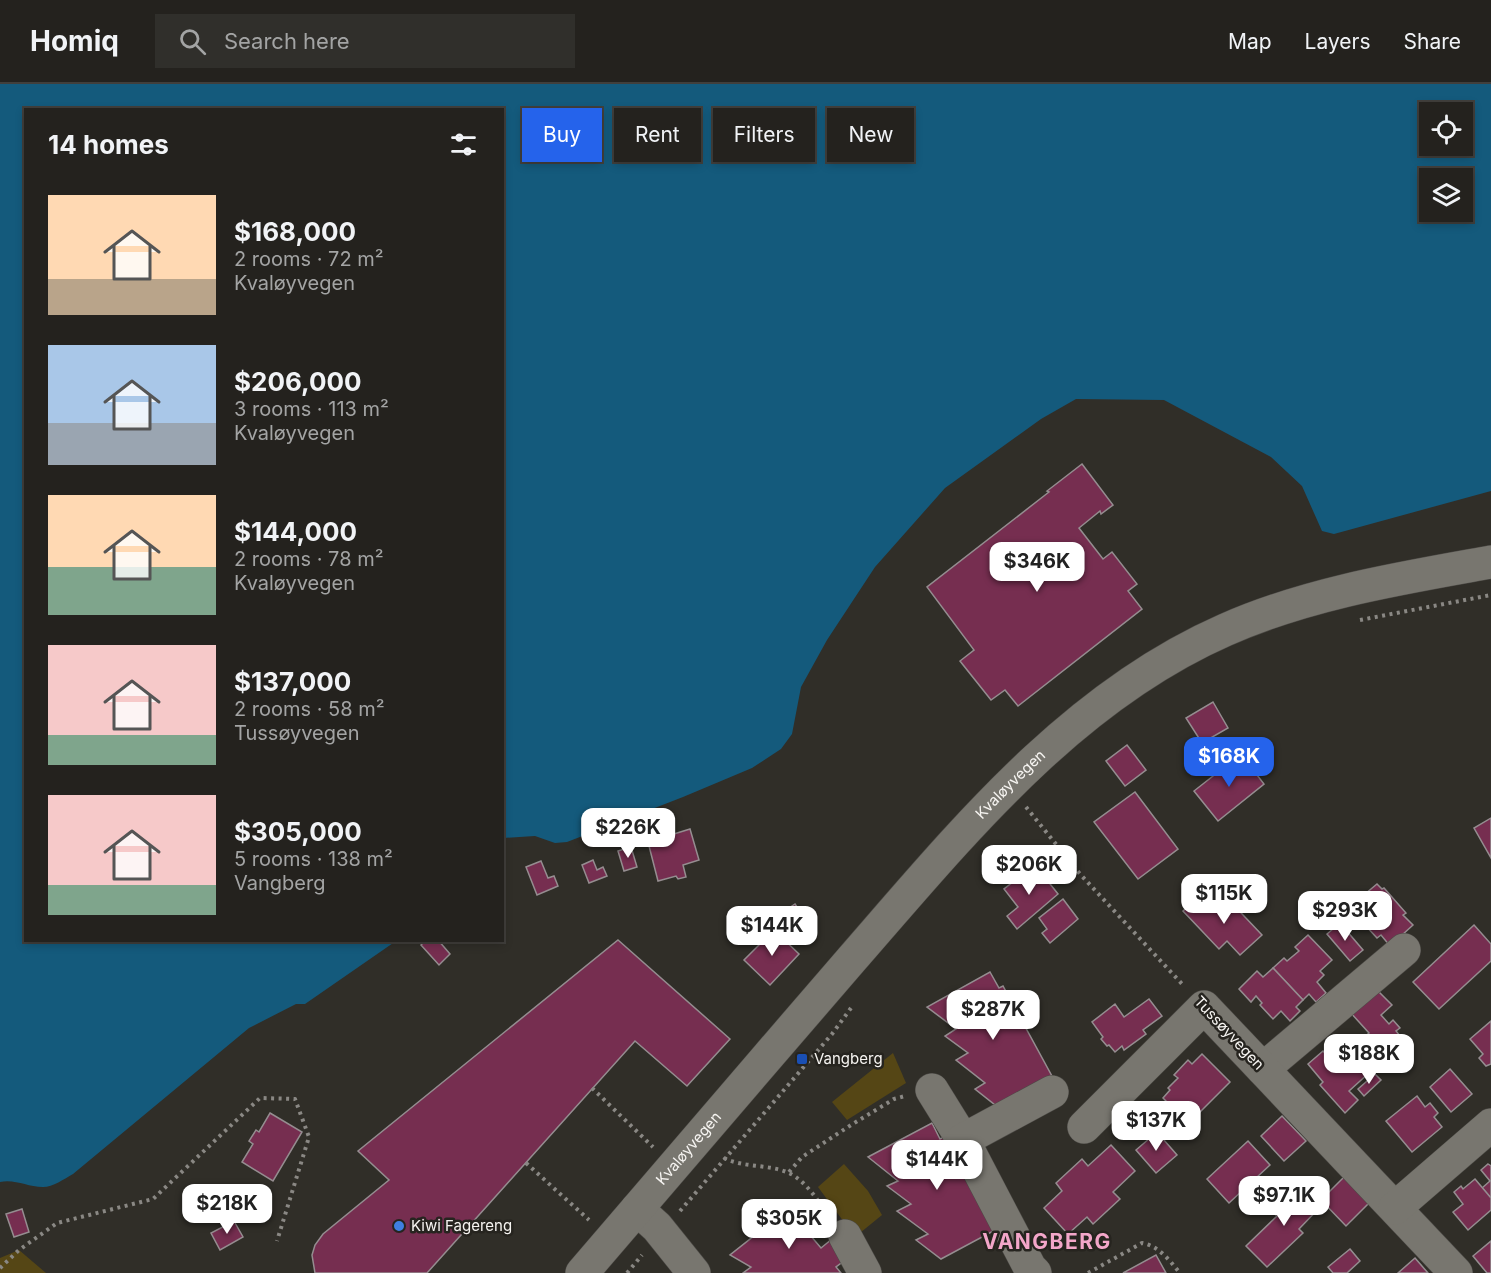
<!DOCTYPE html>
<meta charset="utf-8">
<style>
body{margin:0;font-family:Inter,sans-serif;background:#302f2b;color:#f1f3f6;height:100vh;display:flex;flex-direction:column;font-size:22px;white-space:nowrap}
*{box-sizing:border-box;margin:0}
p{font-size:20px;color:#a3a4a4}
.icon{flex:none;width:33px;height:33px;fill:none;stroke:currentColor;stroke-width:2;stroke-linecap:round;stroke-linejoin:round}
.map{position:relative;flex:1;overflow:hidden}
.drawer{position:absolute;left:24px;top:24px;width:480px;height:834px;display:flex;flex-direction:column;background:#24221e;border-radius:0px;box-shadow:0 3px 9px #0003,0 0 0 2px #413f3c}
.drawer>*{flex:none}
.guide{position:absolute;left:522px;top:24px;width:570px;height:54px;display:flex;gap:12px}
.tools{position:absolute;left:1419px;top:18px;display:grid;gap:12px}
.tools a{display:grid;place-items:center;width:54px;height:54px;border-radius:0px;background:#24221e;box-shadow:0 3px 9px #0003,0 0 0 2px #413f3c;font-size:30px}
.price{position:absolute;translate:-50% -51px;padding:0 14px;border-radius:12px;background:#fff;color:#222;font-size:20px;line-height:39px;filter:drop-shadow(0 2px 3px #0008)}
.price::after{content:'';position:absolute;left:50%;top:36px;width:18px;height:14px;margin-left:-9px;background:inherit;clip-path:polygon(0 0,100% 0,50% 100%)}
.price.active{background:#2563eb;color:#fff}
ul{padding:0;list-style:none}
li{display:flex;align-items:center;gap:18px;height:150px;padding:0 24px}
li span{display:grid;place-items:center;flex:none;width:168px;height:120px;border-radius:0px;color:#555}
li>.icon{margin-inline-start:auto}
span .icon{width:72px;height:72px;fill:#fffc;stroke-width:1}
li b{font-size:26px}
h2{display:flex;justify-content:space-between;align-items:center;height:72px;padding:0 24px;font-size:26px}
.pill{padding:0 21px;border-radius:0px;background:#24221e;box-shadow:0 3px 9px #0003,0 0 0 2px #413f3c;font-size:21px;line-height:54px}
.pill.active{background:#2563eb;color:#fff}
header{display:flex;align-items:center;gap:36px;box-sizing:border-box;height:84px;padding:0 30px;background:#24221e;border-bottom:2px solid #413f3c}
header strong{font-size:28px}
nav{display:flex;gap:33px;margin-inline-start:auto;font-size:21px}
.search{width:420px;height:54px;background:#302f2b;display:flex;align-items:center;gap:15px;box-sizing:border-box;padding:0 21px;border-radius:0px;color:#a3a4a4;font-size:22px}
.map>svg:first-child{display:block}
.green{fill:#554615}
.water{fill:#145a7c;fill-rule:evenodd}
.building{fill:#762e50;stroke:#958d90;stroke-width:1.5}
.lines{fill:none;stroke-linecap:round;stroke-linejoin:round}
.minor-casing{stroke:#4d4b47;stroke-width:34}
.path{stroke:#8a8884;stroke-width:4;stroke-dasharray:3 4.5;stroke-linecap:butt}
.minor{stroke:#78766f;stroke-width:33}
.transit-dot{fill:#1a4fb4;stroke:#26241f;stroke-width:2}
.shop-dot{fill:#3f7fe0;stroke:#26241f;stroke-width:2}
.labels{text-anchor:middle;stroke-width:5;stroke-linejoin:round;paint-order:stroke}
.street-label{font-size:15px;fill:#f6f4f1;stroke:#26241f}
.poi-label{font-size:15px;fill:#f6f4f1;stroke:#26241f;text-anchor:start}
.district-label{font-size:21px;font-weight:bold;letter-spacing:1.5px;fill:#f3a6c9;stroke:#26241f}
</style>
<header>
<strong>Homiq</strong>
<div class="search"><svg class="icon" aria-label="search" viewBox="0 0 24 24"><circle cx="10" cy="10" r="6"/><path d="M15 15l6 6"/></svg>Search here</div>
<nav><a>Map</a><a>Layers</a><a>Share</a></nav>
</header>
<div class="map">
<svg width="1491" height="1189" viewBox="0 0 1491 1189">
<rect width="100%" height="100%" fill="#302e28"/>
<g class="green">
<polygon points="893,969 906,999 847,1036 832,1018"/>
<polygon points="844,1080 868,1107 882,1131 855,1153 818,1103"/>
<polygon points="19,1166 46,1189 0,1189 0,1174"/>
</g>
<path class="water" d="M0 0H1491V407L1334 450 1322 447 1302 402 1271 373 1164 316 1076 315 1041 335 945 404 875 483 827 556 801 603 792 650 781 665 752 684 683 713 567 758 555 759 535 752 503 754 502 26H26V856L396 857 305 920H296L249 944 73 1090C64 1095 53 1103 43 1103 27 1103 16 1095 0 1098ZM1430 28H1462V62H1430ZM1430 94H1462V128H1430Z"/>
<g class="building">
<polygon points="1082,380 1113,421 1101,430 1100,427 1079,444 1103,475 1112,468 1137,500 1128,507 1142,525 1018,622 1005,606 991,616 960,577 974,566 927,503 1049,408 1047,407"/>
<polygon points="1213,618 1228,644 1202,659 1186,634"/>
<polygon points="1127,661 1146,686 1125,702 1106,677"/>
<polygon points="1241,670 1264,700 1218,737 1194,707"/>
<polygon points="1135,708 1178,765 1138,795 1094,738"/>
<polygon points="1491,734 1491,774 1474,744"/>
<polygon points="690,745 699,776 683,781 686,793 678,795 676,792 658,797 648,758"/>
<polygon points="631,763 637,783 624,787 618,767"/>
<polygon points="593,776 597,786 603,783 607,792 589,799 582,781"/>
<polygon points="541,777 548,794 554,792 558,802 537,811 526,783"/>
<polygon points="1035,781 1058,810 1017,845 1007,832 1018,823 1004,805"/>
<polygon points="1377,800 1382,805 1384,804 1406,829 1403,831 1413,841 1390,862 1381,851 1377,854 1354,829 1370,816 1365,810"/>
<polygon points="1226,813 1262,851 1240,871 1227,857 1219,865 1183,827 1197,814 1210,828"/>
<polygon points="1063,815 1078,835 1050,859 1042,849 1047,845 1039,834"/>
<polygon points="795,820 813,847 801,855 783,828"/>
<polygon points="1340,839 1363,866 1350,877 1327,850"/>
<polygon points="1474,841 1491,860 1491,877 1439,925 1413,898"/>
<polygon points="774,846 799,870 770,901 744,876"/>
<polygon points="1308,851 1332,876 1320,887 1324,891 1317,898 1326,909 1316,918 1309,910 1303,916 1273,884 1284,874 1287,877 1299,867 1295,863"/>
<polygon points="426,856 438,856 450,870 439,881 421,861"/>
<polygon points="618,856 730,955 687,1002 635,957 427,1189 315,1189 312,1171 315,1161 323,1150 389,1096 358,1067"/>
<polygon points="1273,884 1303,916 1296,923 1300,927 1290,937 1281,927 1273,935 1260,921 1262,919 1256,912 1251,918 1239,905 1257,887 1263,893"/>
<polygon points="990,888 999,904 1003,902 1053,994 999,1024 975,1005 985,999 956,976 968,969 945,952 956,945 927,923"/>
<polygon points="1376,905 1392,921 1381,931 1389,940 1393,936 1400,944 1396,947 1404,957 1376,982 1367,972 1369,970 1359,958 1369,949 1350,928"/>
<polygon points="1149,915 1162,932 1143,946 1146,950 1124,966 1122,962 1115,968 1109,961 1107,962 1101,955 1103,953 1092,938 1115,920 1124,933"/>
<polygon points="1491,937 1491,980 1486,982 1479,974 1483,970 1470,955"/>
<polygon points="1323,967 1335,980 1345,970 1356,982 1361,977 1370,988 1349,1007 1358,1016 1345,1029 1320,1001 1323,998 1308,980"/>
<polygon points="1202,970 1230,998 1196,1032 1195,1031 1187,1038 1163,1014 1170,1006 1168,1004 1178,994 1174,991 1188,976 1192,980"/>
<polygon points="1450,985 1472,1010 1451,1028 1430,1003"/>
<polygon points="1375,990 1381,996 1364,1012 1358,1005"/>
<polygon points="1417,1012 1425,1023 1430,1019 1438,1029 1434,1033 1442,1043 1412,1068 1386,1037"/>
<polygon points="270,1029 302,1048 273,1097 242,1078 253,1060 249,1057 256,1046 259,1048"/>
<polygon points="1282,1032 1306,1057 1284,1077 1261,1052"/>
<polygon points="932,1039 940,1055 949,1050 999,1144 941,1175 916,1156 928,1150 897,1127 911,1120 887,1102 898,1097 868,1073"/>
<polygon points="1157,1048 1177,1071 1156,1089 1136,1066"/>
<polygon points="1248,1057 1270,1081 1229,1119 1207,1095"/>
<polygon points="1111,1061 1135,1087 1113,1108 1120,1115 1093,1140 1087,1133 1068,1150 1044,1124 1062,1107 1056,1099 1082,1075 1088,1082"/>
<polygon points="1488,1080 1491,1082 1491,1114 1482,1104 1490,1097 1481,1086"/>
<polygon points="1344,1093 1369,1119 1346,1142 1321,1116"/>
<polygon points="1475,1095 1491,1114 1491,1126 1468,1146 1453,1128 1463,1120 1454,1108 1461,1102 1463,1105"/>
<polygon points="1304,1103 1322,1121 1299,1145 1303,1149 1267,1183 1246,1162 1277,1132 1273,1129 1295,1108 1297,1110"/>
<polygon points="22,1125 29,1148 14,1153 6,1130"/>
<polygon points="788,1125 821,1164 832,1155 848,1174 836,1183 841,1189 743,1189 751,1183 730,1171"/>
<polygon points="234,1137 243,1153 220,1166 211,1149"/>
<polygon points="1491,1157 1491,1189 1487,1189 1473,1172"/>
<polygon points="1350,1165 1360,1177 1347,1189 1333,1189 1328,1183"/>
<polygon points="1156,1171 1166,1189 1123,1189"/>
<polygon points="1415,1174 1428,1189 1398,1189"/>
</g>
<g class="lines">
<defs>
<g id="minor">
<polyline points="1263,985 1404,866"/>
<polyline points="932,1006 963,1056 1030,1184 1035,1189"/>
<polyline points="1084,1043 1204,923 1456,1189"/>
<polyline points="963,1056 1052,1008"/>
<polyline points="1395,1124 1491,1041"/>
<polyline points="637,1125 657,1143 694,1189"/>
<polyline points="845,1152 865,1189"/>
<path id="s1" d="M582 1189C672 1084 761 980 851 876 960 751 1070 614 1225 546 1308 509 1402 494 1491 478"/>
</g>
</defs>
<use href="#minor" class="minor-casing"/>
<g class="path">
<polyline points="1360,536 1491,511"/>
<polyline points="1026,723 1080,790 1184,902"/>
<polyline points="592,1004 653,1063"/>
<path d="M724 1074C744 1084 769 1080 789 1089 806 1097 817 1116 828 1130"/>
<polyline points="526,1079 589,1136"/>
<polyline points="789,1088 802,1073 851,1041 894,1015 905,1012"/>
<polyline points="680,1127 832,950 851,924"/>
<polyline points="0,1184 19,1166 57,1139 153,1115 260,1014 295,1015 309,1053 277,1157"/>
<polyline points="627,1189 642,1171"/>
<path d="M1088 1189 1142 1159C1159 1162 1169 1176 1180 1189"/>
</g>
<use href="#minor" class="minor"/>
</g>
<rect class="transit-dot" x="796" y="969" width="12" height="12" rx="3"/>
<circle class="shop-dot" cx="399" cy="1142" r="6"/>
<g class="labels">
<g class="street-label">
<text dy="5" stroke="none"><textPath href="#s1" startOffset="650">Kvaløyvegen</textPath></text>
<text transform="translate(1229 949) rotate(47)" y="5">Tussøyvegen</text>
<text dy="5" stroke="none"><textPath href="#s1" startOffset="164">Kvaløyvegen</textPath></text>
</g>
<g class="poi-label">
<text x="814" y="980">Vangberg</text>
<text x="411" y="1147">Kiwi Fagereng</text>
</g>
<g class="district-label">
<text x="1047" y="1165">VANGBERG</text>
</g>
</g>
</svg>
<div class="tools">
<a><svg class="icon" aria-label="locate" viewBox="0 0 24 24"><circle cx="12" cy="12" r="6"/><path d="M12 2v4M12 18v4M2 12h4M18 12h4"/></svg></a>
<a><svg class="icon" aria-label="layers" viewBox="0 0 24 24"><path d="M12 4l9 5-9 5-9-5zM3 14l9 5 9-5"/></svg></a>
</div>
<b class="price" style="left:1037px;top:509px">$346K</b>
<b class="price active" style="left:1229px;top:704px">$168K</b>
<b class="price" style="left:628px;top:775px">$226K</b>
<b class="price" style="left:1029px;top:812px">$206K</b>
<b class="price" style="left:1224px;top:841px">$115K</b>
<b class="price" style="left:1345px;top:858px">$293K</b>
<b class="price" style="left:772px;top:873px">$144K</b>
<b class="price" style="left:993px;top:957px">$287K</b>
<b class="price" style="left:1369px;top:1001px">$188K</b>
<b class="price" style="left:1156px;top:1068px">$137K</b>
<b class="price" style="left:937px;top:1107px">$144K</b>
<b class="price" style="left:1284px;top:1143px">$97.1K</b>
<b class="price" style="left:227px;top:1151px">$218K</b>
<b class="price" style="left:789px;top:1166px">$305K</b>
<div class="guide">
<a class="pill active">Buy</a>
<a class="pill">Rent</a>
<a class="pill">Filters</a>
<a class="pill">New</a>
</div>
<section class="drawer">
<h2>14 homes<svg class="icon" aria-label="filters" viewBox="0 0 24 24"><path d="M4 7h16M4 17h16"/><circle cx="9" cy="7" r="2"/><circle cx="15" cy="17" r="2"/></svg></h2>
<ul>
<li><span style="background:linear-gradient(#ffd9b3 70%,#b9a48a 0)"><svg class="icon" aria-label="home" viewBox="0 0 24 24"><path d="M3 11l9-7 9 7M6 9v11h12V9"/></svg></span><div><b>$168,000</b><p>2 rooms · 72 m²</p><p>Kvaløyvegen</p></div></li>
<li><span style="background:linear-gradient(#a9c7e8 65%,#9aa5b1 0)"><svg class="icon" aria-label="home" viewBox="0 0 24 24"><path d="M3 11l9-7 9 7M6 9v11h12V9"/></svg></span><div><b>$206,000</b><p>3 rooms · 113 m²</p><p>Kvaløyvegen</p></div></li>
<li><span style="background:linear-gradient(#ffd9b3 60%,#7fa58c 0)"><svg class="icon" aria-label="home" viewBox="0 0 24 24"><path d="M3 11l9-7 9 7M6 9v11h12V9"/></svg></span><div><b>$144,000</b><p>2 rooms · 78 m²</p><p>Kvaløyvegen</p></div></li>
<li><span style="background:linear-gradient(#f6c9c9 75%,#7fa58c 0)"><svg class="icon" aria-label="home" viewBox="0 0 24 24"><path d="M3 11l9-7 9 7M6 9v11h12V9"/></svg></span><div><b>$137,000</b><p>2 rooms · 58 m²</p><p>Tussøyvegen</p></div></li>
<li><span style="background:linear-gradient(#f6c9c9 75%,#7fa58c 0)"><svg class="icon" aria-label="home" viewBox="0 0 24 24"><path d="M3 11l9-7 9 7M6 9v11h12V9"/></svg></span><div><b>$305,000</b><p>5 rooms · 138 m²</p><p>Vangberg</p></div></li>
</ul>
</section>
</div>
